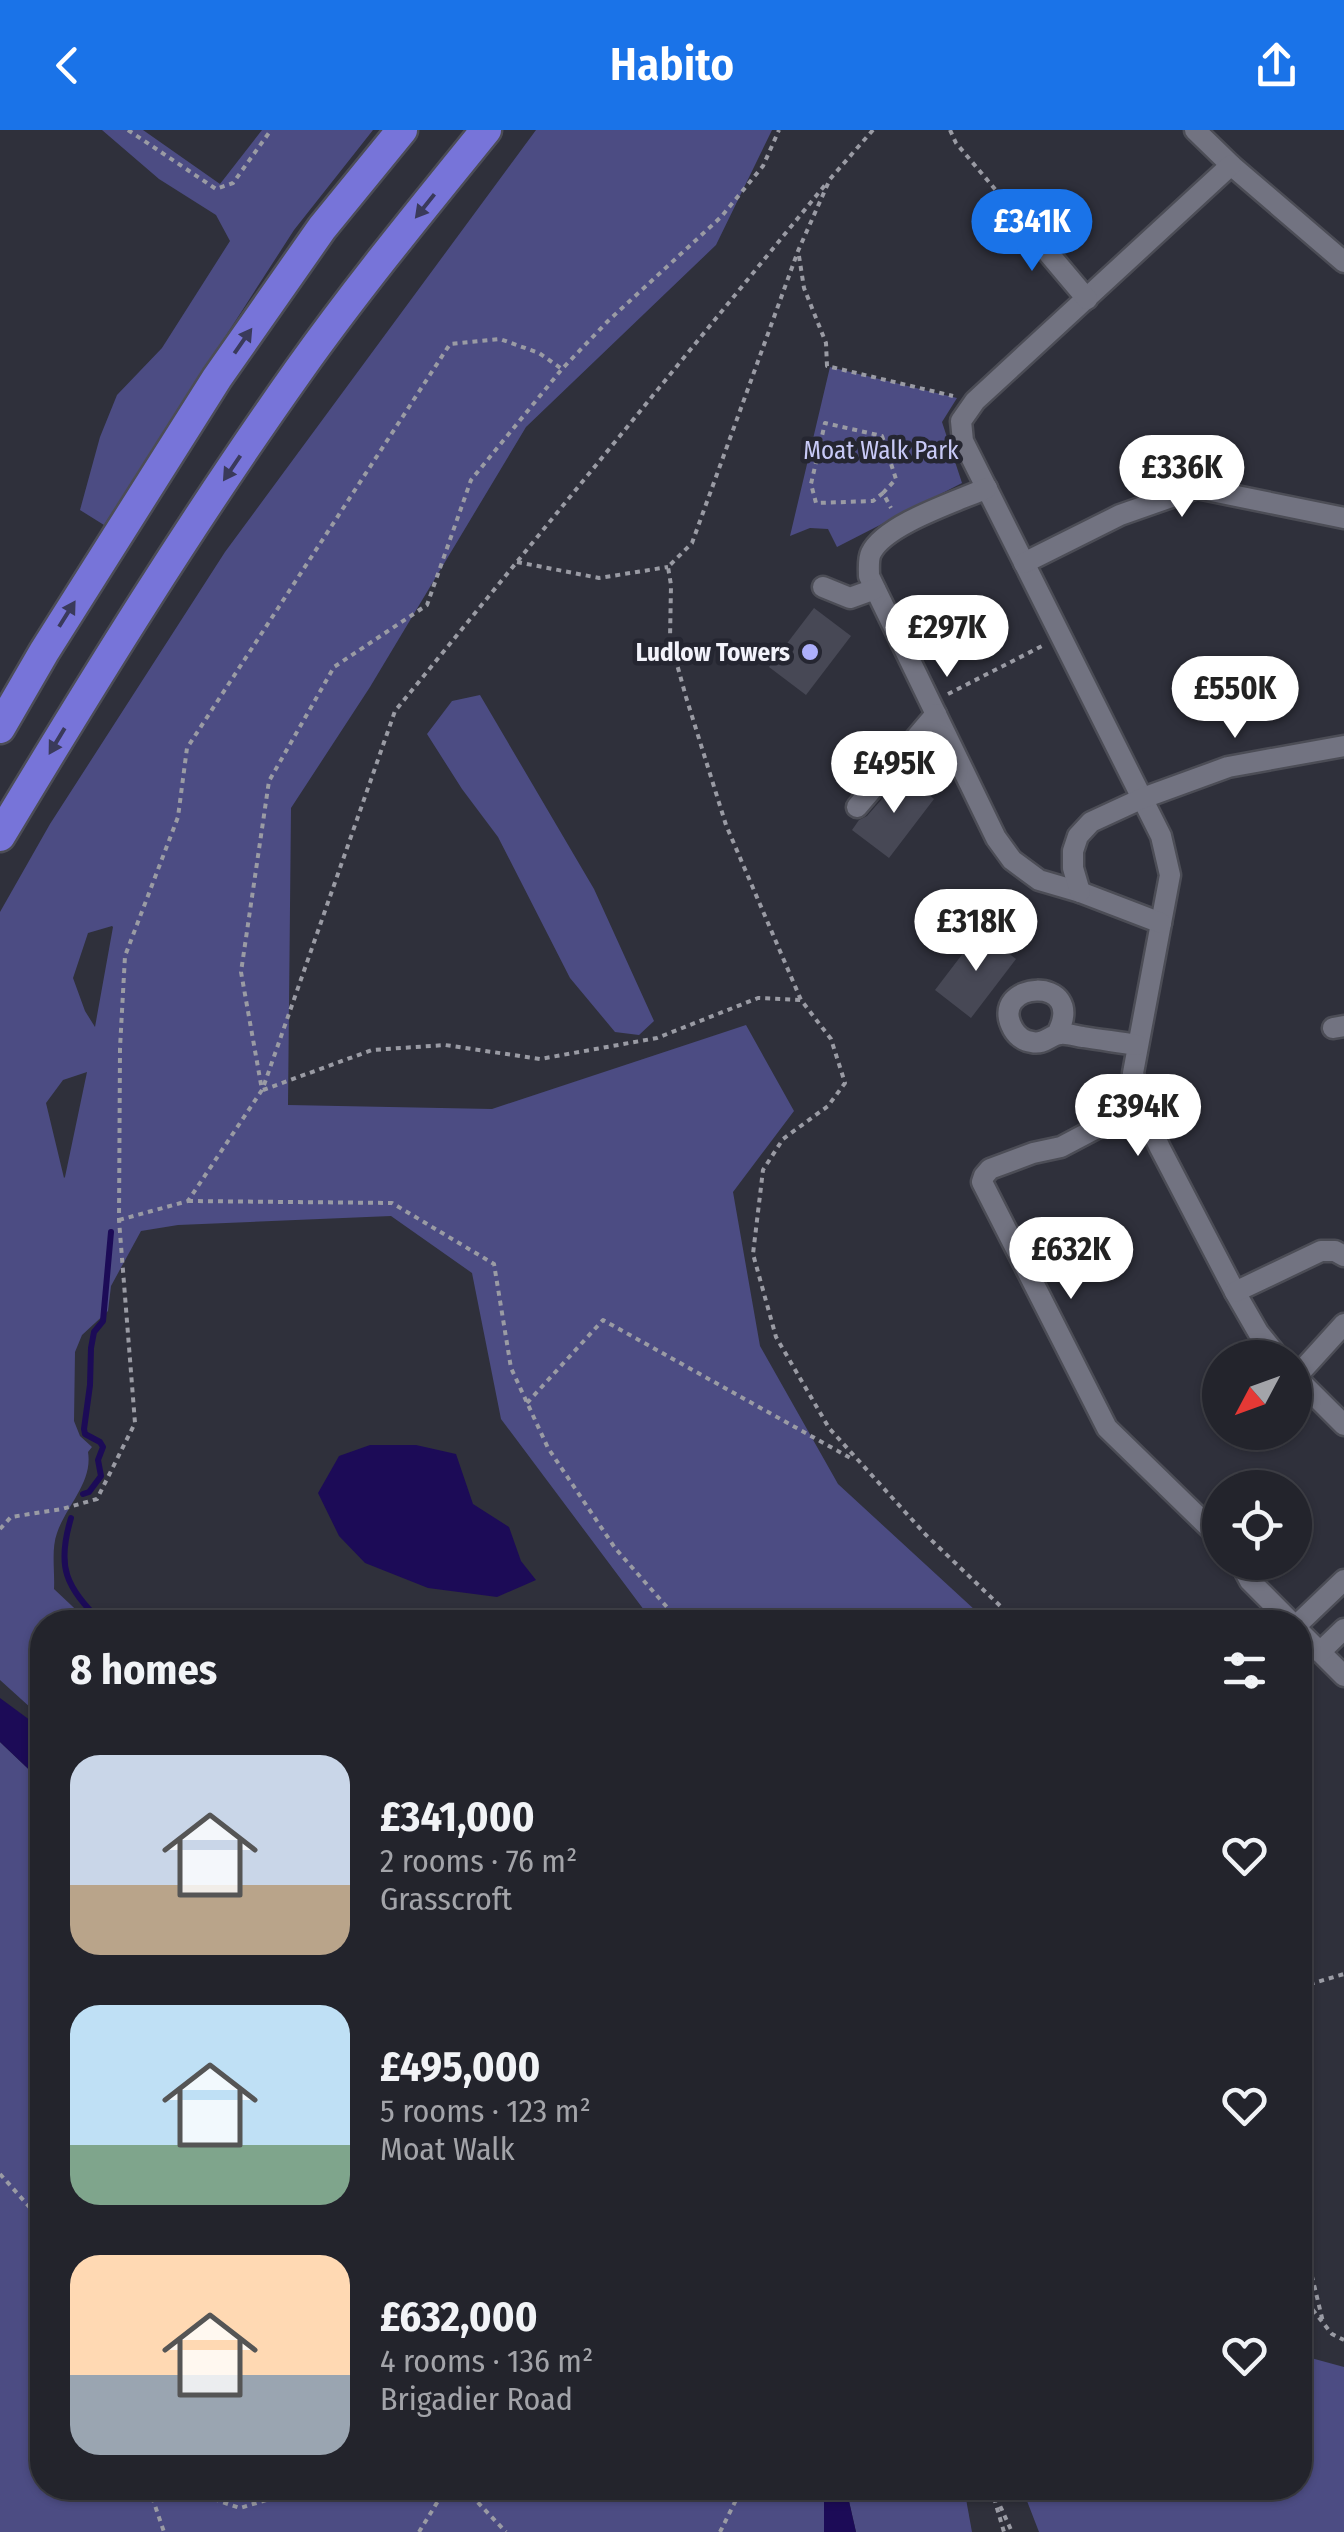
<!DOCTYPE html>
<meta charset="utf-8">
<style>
body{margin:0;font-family:"Fira Sans Condensed",sans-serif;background:#2b2c34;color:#f1f3f6;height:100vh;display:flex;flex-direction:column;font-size:38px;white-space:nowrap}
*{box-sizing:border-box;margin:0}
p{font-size:32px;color:#a3a4a9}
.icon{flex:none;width:55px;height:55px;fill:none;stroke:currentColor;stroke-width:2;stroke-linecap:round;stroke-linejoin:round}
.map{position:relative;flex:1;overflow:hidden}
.panel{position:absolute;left:30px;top:1480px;width:1282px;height:890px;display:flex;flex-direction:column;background:#23242c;border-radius:40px;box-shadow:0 2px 8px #0004,0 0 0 2px #404148}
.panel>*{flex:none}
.needle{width:65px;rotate:229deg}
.tools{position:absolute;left:1202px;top:1210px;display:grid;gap:20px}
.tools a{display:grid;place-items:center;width:110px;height:110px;border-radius:50%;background:#23242c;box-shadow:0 2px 8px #0004,0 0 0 2px #404148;font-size:50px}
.price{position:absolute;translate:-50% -85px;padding:0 22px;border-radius:35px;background:#fff;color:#222;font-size:32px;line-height:65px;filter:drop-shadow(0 2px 5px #0008)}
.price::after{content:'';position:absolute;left:50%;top:60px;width:30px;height:22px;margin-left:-15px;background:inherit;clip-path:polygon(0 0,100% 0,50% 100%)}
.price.selected{background:#1a73e8;color:#fff}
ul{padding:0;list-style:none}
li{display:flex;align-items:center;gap:30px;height:250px;padding:0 40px}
li span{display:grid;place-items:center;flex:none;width:280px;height:200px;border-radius:30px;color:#555}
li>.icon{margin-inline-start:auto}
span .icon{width:120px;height:120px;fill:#fffc;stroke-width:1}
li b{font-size:42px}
h2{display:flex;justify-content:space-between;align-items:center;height:120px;padding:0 40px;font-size:42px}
header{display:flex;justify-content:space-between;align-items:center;height:130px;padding:0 40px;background:#1a73e8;color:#fff;font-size:45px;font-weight:600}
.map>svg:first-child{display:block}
.green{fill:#4c4c83;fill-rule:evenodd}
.water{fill:#1c0b57}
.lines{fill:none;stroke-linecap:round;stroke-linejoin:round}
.stream{stroke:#1c0b57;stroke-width:6}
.building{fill:#474855}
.minor-casing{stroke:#4c4d56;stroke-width:25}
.highway-casing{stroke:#4c4d56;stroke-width:35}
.path{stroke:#9a9ba4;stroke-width:4;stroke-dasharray:5 5;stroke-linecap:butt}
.minor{stroke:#727381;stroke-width:20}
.highway{stroke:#7774d9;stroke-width:30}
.oneway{fill:#3a3a5b}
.poi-dot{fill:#adaffb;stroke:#252631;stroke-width:4}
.labels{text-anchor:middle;stroke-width:9;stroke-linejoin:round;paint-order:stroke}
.park-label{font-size:25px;fill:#c8caf7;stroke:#252631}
.poi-label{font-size:25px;font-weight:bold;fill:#f3f3fb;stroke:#252631;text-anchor:end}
</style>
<header><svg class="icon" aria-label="back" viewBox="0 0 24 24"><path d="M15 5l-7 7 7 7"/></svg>Habito<svg class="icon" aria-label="share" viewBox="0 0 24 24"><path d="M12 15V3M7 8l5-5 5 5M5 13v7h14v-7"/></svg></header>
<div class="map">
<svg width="1344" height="2402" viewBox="0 0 1344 2402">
<rect width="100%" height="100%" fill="#2f303b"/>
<g class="green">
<polygon points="102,0 143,0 220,54 262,0 373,0 294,100 104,395 80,380 100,307 117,265 162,218 230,111 216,85 159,49"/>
<path d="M536 0H772L716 115 526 297 370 557 291 678 288 975 492 979 746 895 794 981 733 1062 760 1216 838 1354 988 1492H653L501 1289 472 1143 391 1086 178 1095 141 1101 111 1156 108 1181 82 1205 75 1222 74 1291 80 1306 92 1317 88 1322C93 1352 66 1376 57 1403 51 1419 55 1442 54 1459L89 1492H42V1588L0 1550V782L50 694 225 422ZM112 796 113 797 95 897 85 881 73 848 88 803ZM87 942 65 1047 64 1048 46 973 63 950Z"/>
<polygon points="830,237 957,268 942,292 962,353 837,417 828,399 810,398 790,406"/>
<polygon points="480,565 594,759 654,891 639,905 615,902 570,848 498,707 462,659 427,604 452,571"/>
<polygon points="0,1612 42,1652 42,2358 824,2358 824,2402 0,2402"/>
<polygon points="1300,2225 1344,2237 1344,2402 1039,2402 1022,2358 1300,2358"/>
<polygon points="846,2358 964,2358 972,2402 856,2402"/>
</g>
<g class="water">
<polygon points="370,1315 416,1315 456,1324 473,1374 509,1397 521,1431 536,1450 497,1467 428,1458 365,1433 339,1406 318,1363 339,1326"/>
<polygon points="0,1568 42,1599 42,1652 0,1612"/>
<polygon points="824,2358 846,2358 856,2402 824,2402"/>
</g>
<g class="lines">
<g class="stream">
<polyline points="83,1364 89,1362 101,1346 98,1330 103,1317 100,1312 85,1304 84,1299 90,1255 91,1218 94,1202 103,1191 111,1102"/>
<path d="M71 1388C56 1438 66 1456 101 1492"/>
</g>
</g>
<g class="building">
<polygon points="814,478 851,506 806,565 769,537"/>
<polygon points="903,645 934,669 889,728 852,700 859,690 867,686"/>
<polygon points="980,801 1016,829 971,888 935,860"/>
</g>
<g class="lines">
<defs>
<g id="minor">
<polyline points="1195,0 1231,35 1344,132"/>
<polyline points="1231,35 975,271 961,291 963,311 1161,706 1170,745 1133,943 1141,977 1160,1018 1235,1162 1258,1202 1279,1228"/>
<polyline points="1017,86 1087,169"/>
<path d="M987 358C958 371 885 394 871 423 868 429 869 438 869 446L996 708 1012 730 1039 750 1080 762 1161 793"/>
<polyline points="1024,433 1120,385 1197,358 1344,388"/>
<polyline points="823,457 850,468 875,459"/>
<polyline points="857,677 936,584"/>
<polyline points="1080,762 1073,738 1073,721 1078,706 1091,692 1143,668 1228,637 1344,616"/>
<polyline points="1333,898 1344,896"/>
<path d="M1057 904C1089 843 986 851 1013 899 1017 906 1024 911 1032 912 1044 915 1050 905 1060 904 1067 903 1076 906 1083 907 1101 910 1119 912 1137 915"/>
<polyline points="1141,974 1112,983 1097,998 1061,1017 1033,1023 990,1039 984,1046 982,1052 1107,1298 1220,1408"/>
<polyline points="1235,1162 1321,1121 1335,1121 1344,1126"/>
<polyline points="1295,1246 1344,1295"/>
<polyline points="1296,1247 1344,1194"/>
<polyline points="1240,1432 1250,1451 1291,1492"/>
<polyline points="1300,1492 1344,1450"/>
<polyline points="1300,1502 1344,1546"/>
<polyline points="1320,1522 1344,1499"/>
</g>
<g id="highway">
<polyline points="0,598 44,522 217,248 322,98 402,0"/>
<path d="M0 706C95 548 192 391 299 240 358 157 422 79 486 0"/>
</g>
</defs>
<use href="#minor" class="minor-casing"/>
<use href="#highway" class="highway-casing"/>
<g class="path">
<polyline points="128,0 216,59 233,53 271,0"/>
<polyline points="873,0 830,49 798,121 692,413 668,437 671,455 670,509 686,567 726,695 801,870 831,909 845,953 828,976 783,1009 763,1040 753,1124 776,1207 829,1298 926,1405 1017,1492"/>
<polyline points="950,0 956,13 1005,71"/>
<polyline points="799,126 804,158 826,213 827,236 953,266"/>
<polyline points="883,363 873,371 816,373 811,354 825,293 882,306 896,349 883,363 891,378"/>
<polyline points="517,432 599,448 668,437"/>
<polyline points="948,564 1046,514"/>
<polyline points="264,955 395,581 825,55"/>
<polyline points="263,960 372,920 445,915 540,929 657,908 758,868 801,870"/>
<polyline points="188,1071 392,1073 494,1134 511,1238 548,1318 615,1418 680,1492"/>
<polyline points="119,1090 188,1071 262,960 241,842 269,651 334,537 427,475 471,350 562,239 608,191 721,87 763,36 779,0"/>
<polyline points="527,1273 603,1190 854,1330"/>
<polyline points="0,1399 11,1387 62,1379 97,1369 135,1293 119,1090 120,918 125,826 178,687 187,618 450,214 500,209 539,223 562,239"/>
<polyline points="1300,1857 1344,1844"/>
<polyline points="0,2044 42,2091"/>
<polyline points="1300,2097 1323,2192"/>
<polyline points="1300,2164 1332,2204 1344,2210"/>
<polyline points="149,2358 164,2402"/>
<polyline points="197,2358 219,2371 240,2378 306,2358"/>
<polyline points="464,2358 506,2402"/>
<polyline points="992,2358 1012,2402"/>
<polyline points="994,2368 1004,2402"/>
<polyline points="419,2402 446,2358"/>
<polyline points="720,2402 742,2358"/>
</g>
<use href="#minor" class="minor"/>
<use href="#highway" class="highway"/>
</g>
<defs><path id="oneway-solid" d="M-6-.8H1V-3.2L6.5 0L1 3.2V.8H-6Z" transform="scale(2.5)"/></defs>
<g class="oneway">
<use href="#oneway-solid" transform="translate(425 76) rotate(129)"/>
<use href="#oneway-solid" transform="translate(243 211) rotate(-55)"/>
<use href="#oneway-solid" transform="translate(232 338) rotate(124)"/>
<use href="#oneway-solid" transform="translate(67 484) rotate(-58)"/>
<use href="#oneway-solid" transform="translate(57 611) rotate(121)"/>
</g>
<circle class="poi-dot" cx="810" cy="522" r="10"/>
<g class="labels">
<g class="park-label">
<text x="881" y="329">Moat Walk Park</text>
</g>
<g class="poi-label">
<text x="790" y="531">Ludlow Towers</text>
</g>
</g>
</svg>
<div class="tools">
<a><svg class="needle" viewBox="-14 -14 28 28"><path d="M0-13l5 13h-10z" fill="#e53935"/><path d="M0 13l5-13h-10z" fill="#a3a4a9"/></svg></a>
<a><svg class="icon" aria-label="locate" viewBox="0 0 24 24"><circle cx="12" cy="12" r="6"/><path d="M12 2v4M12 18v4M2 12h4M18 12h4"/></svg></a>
</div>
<b class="price selected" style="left:1032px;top:144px">£341K</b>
<b class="price" style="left:1182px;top:390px">£336K</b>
<b class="price" style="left:947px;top:550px">£297K</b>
<b class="price" style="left:1235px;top:611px">£550K</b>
<b class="price" style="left:894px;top:686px">£495K</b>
<b class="price" style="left:976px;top:844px">£318K</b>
<b class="price" style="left:1138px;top:1029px">£394K</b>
<b class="price" style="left:1071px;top:1172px">£632K</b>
<section class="panel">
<h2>8 homes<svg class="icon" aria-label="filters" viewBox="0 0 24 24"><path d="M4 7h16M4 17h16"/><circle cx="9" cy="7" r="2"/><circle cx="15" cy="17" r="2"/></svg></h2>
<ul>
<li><span style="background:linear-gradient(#c9d6e8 65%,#b9a48a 0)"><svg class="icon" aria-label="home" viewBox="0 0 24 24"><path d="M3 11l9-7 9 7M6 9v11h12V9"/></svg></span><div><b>£341,000</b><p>2 rooms · 76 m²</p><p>Grasscroft</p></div><svg class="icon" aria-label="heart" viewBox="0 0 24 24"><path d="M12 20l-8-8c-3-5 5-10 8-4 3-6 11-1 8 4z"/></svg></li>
<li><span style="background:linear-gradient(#bfe0f5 70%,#7fa58c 0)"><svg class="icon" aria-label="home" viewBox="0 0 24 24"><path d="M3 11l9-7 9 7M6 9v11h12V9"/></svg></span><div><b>£495,000</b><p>5 rooms · 123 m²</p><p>Moat Walk</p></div><svg class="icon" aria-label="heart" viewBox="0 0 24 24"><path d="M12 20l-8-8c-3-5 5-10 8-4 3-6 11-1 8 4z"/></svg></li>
<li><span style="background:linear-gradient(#ffd9b3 60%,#9aa5b1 0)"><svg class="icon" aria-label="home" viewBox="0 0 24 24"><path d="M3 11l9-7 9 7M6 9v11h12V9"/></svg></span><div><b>£632,000</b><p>4 rooms · 136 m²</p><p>Brigadier Road</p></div><svg class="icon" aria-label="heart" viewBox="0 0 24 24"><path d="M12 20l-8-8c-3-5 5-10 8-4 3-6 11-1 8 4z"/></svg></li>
</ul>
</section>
</div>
